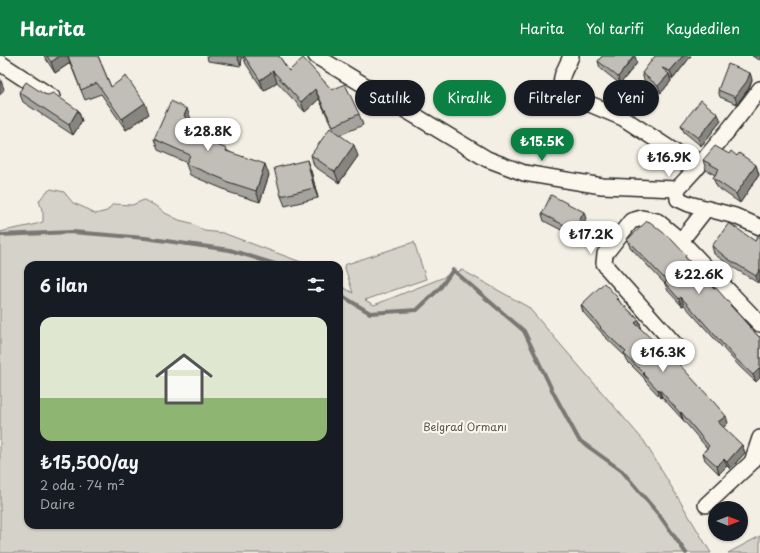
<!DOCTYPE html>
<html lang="tr">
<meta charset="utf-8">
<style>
body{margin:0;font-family:"Playpen Sans",sans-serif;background:#20242c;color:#f1f3f6;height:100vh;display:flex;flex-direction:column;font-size:15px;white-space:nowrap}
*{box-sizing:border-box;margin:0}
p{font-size:13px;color:#9ea1a6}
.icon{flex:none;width:22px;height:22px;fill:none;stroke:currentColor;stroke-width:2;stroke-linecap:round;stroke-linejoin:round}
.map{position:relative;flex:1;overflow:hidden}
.panel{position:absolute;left:24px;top:205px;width:319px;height:268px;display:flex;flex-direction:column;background:#171b24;border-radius:12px;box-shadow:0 1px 3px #0004}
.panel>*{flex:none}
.top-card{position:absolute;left:355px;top:24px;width:345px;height:36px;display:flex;gap:8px}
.needle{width:26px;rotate:90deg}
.tools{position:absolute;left:708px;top:445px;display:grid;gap:8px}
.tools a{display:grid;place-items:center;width:40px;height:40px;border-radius:50%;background:#171b24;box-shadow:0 1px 3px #0004;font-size:20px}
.price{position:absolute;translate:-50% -34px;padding:0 9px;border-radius:14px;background:#fff;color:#222;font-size:13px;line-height:26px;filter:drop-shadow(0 1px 2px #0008)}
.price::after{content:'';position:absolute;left:50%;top:24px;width:12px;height:9px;margin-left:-6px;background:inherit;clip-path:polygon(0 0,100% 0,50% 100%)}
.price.current{background:#0b8043;color:#fff}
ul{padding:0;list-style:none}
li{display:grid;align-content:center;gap:8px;height:212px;padding:0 16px}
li+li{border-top:1px solid #363941}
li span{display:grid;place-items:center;height:124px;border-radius:12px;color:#555}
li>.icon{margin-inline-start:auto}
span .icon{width:72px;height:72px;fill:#fffc;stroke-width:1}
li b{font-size:17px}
h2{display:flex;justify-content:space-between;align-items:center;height:48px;padding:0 16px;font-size:17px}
.tag{padding:0 14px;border-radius:18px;background:#171b24;box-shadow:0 1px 3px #0004;font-size:14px;line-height:36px}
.tag.current{background:#0b8043;color:#fff}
header{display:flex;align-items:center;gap:24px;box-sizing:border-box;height:56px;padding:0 20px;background:#0b8043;color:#fff}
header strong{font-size:19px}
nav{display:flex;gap:22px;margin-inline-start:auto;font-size:14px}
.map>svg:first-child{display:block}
.green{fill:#d5d2c9;stroke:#807e7a}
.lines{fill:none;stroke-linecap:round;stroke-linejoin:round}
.stream{stroke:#787772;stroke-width:4}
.minor-casing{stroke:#2b2b2b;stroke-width:18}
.minor{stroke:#fbf7ec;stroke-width:15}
.wall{fill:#a5a39d;stroke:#2b2b2b}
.shaded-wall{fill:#86857f;stroke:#2b2b2b}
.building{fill:#c0beb6;stroke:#2b2b2b}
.labels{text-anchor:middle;stroke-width:4;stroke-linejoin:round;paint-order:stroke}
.park-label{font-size:11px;fill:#565552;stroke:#fbf7ec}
</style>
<header>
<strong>Harita</strong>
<nav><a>Harita</a><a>Yol tarifi</a><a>Kaydedilen</a></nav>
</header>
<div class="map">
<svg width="760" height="497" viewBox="0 0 760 497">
<rect width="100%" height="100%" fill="#f3efe4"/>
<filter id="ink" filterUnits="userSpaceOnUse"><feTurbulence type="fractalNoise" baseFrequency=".025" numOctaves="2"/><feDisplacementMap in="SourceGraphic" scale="8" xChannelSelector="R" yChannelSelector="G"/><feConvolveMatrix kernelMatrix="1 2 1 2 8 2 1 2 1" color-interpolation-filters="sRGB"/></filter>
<g filter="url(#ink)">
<g class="green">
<path d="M51 133 64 136 73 147 85 152 95 158 107 155 113 148 132 149 144 144 158 151 165 157 179 164 191 167 204 175 223 177 301 206 306 209H28V469H339V229L353 237 344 209 414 186 426 223 365 244 374 249 462 214 528 251 644 385 711 497H0V176C14 172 29 171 43 166V157L39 145 45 137Z"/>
<polygon points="760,480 760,497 728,497"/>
</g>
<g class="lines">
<g class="stream">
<polyline points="0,179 72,176 145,182 230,194 278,209"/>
<polyline points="339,238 370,257 417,254 440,232 453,214 524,275 554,338 579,384 622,415 660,460 686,497"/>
</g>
<defs>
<g id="minor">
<polyline points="316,0 487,103 524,117 602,130 677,133"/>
<path d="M571 0C565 16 556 22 566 38L623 62 698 111"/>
<polyline points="0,7 52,41"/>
<path d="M760 33C734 68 707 102 677 133L678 143 689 148 735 160 760 171"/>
<polyline points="706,153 681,185 760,268"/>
<polyline points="679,293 608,213 604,207 605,198 631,165 642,162 657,165 681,185"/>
<polyline points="706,449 752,406 760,382"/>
</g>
</defs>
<use href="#minor" class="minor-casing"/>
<use href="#minor" class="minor"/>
</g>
<g class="wall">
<polygon points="44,0 98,0 111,31 149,58 126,74 101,38 85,44 70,7 55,17"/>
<polygon points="207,0 242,0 241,10 208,5"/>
<polygon points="243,0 279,0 289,15 332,34 359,58 363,69 340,79 358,100 339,127 314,110 311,99 334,75 319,43 305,56 277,26 264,35 246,8"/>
<polygon points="691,0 673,23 670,21 671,25 661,37 644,24 642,17"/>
<polygon points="752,0 760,0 760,4"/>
<polygon points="598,5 637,7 620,28 600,12"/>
<polygon points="750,17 752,24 749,32 737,48 720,41 718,34"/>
<polygon points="19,36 44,38 78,54 82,65 73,79 23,46"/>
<polygon points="191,63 189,68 190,72 188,77 188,78 228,95 269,119 260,146 228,136 228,135 190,119 186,108 187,107 158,94 154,83"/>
<polygon points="721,65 701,90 684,76 681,69"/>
<polygon points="729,98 737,100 756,109 759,119 740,147 717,131 713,122 715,119 706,114 703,104"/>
<polygon points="311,115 318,142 285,150 281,140"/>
<polygon points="542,158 586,163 577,182 544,165"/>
<polygon points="760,177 760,225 758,227 731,210 714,198 712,190 755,185"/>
<polygon points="627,184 688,205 714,233 731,249 732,251 759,281 760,281 760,322 756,326 740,311 684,249 682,250 668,235 665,228 630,191"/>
<polygon points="618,242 619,245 639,264 641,271 640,272 728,367 723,372 742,389 745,397 730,413 727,410 719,418 705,404 703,397 707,392 683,364 662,341 661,342 646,326 644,322 627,305 625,300 603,279 602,277 583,256 581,249"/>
</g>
<g class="shaded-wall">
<polygon points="60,0 68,0 70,7 55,17 51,6"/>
<polygon points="237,0 242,0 241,10"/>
<polygon points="635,0 637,7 620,28 618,21"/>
<polygon points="683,0 691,0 673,23 670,15"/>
<polygon points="273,15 277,26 264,35 260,24"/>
<polygon points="750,17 752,24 749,32 737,48 735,41"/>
<polygon points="669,18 671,25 661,37 658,30"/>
<polygon points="0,22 4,33 0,39"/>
<polygon points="315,33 319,43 305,56 301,46"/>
<polygon points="145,47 149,58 126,74 122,63"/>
<polygon points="187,53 191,63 189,68 190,72 184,84 180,73 184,60"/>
<polygon points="78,54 82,65 73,79 69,69"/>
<polygon points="718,58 721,65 701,90 698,82"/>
<polygon points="354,89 358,100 339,127 335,116"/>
<polygon points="307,104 311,115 318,142 314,132"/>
<polygon points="265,108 269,119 260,146 256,135"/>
<polygon points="756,109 759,119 740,147 736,138"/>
<polygon points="584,156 586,163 577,182 574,174"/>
<polygon points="760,213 760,225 758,227 756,220"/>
<polygon points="681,241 684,249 682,250 679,243"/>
<polygon points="639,264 641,271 638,274 635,267"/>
<polygon points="760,312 760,322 756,326 753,319"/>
<polygon points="659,333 662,341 661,342 658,334"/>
<polygon points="681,356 683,364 680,357"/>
<polygon points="726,360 728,367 721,374 718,366"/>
<polygon points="742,389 745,397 730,413 727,406"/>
<polygon points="724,403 727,410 719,418 717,410"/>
</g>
<g class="building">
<polygon points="47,0 60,0 51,6"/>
<polygon points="68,0 98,0 111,31 126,20 145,47 122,63 97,27 81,34"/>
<polygon points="244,0 279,0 289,15 303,2 332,34 345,28 359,58 333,70 315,33 301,46 273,15 260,24"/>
<polygon points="602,0 634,0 618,21 598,5"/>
<polygon points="655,0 683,0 670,15 662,12 669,18 658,30 642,17"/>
<polygon points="728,8 750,17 747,25 735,41 718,34"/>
<polygon points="26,26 44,38 48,39 53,37 78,54 69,69 19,36"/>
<polygon points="701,44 718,58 698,82 681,69"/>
<polygon points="171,45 187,53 184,60 186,61 180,73 188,77 227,93 226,95 265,108 256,135 225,125 225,124 186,108 190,99 154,83"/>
<polygon points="330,72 354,89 335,116 311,99"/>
<polygon points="715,90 729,98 731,95 737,100 739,97 756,109 736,138 713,122 719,113 703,104"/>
<polygon points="307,104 314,132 281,140 274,112"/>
<polygon points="551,139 584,156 574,174 542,158"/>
<polygon points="647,165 650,166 671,183 686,199 685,201 714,233 716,232 731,249 730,249 759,281 759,280 760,281 760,312 753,319 737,304 681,241 679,243 665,227 667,225 627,184"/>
<polygon points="729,167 755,185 760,177 760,213 756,220 728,203 712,190"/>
<polygon points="604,227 618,242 617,243 639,264 635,267 665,296 667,295 711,343 726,360 718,366 742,389 727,406 724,403 717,410 703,397 709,390 681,356 680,357 659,333 658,334 643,318 644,317 624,298 626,296 600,272 601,271 581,249"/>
</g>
</g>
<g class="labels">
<g class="park-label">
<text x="465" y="375">Belgrad Ormanı</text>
</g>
</g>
</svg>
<div class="tools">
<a><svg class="needle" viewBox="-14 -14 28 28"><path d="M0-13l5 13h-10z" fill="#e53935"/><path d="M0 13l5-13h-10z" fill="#9ea1a6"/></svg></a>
</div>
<b class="price" style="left:208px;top:96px">₺28.8K</b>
<b class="price current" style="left:542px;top:106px">₺15.5K</b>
<b class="price" style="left:669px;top:122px">₺16.9K</b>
<b class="price" style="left:591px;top:199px">₺17.2K</b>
<b class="price" style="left:699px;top:239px">₺22.6K</b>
<b class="price" style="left:663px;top:317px">₺16.3K</b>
<div class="top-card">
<a class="tag">Satılık</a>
<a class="tag current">Kiralık</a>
<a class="tag">Filtreler</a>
<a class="tag">Yeni</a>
</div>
<section class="panel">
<h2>6 ilan<svg class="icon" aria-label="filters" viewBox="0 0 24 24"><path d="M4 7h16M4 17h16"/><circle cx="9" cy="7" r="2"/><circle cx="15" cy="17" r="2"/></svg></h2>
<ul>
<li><span style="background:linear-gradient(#dfe7d0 65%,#8fb573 0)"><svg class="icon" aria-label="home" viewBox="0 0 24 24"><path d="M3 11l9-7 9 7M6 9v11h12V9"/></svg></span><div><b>₺15,500/ay</b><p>2 oda · 74 m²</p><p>Daire</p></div></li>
</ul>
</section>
</div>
